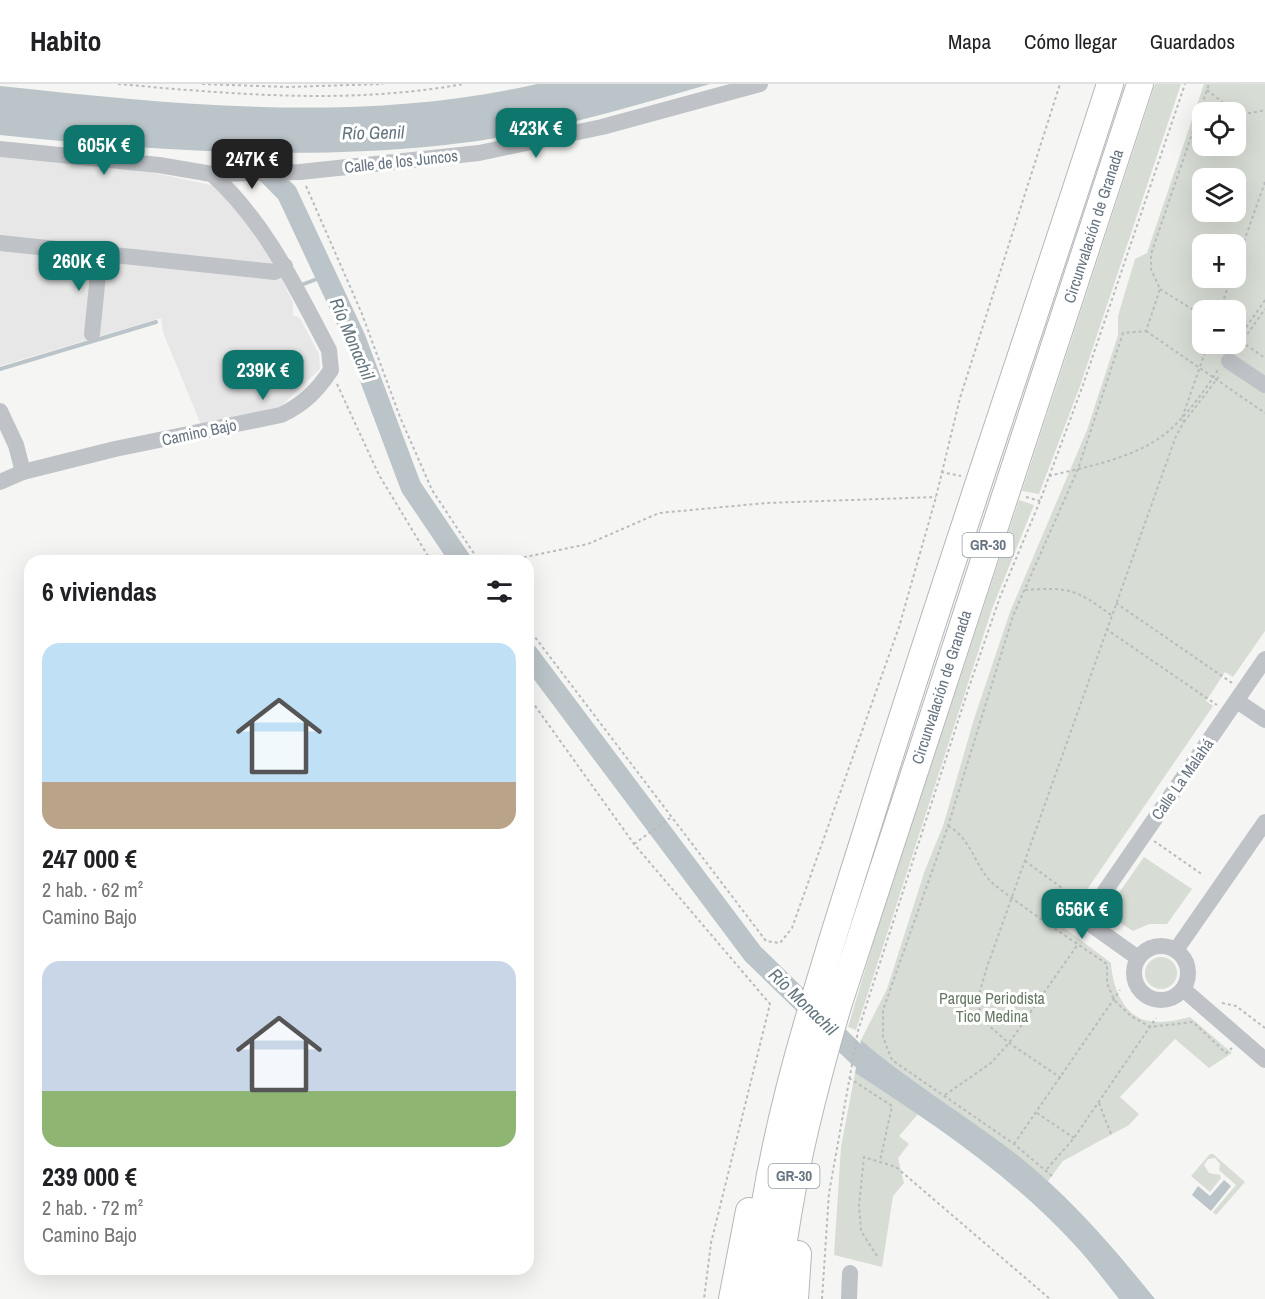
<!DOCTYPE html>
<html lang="es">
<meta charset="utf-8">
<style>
body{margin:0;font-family:"Archivo Narrow",sans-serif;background:#f2f2f2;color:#202124;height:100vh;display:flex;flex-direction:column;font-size:22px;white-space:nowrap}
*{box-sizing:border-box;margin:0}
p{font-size:20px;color:#757577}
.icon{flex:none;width:33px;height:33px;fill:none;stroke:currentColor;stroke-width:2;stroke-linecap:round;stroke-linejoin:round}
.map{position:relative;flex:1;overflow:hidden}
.side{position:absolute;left:24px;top:471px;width:510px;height:720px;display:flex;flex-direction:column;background:#fff;border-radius:18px;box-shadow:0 6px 24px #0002}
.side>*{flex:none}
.controls{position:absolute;left:1192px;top:18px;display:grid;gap:12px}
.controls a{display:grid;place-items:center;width:54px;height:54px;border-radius:12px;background:#fff;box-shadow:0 6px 24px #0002;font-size:30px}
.price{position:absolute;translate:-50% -51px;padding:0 14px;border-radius:12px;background:#0f766e;color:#fff;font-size:20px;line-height:39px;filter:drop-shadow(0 2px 3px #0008)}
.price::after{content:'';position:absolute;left:50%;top:36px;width:18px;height:14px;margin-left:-9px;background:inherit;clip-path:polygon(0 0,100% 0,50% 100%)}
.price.active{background:#222;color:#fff}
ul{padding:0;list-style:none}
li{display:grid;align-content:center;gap:12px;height:318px;padding:0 18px}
li span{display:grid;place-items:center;height:186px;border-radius:18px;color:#555}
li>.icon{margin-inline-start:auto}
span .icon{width:108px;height:108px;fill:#fffc;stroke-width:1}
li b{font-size:26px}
h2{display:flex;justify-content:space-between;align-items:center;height:72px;padding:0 18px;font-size:26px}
header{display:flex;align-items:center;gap:36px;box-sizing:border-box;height:84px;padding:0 30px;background:#fff;border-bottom:2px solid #e0e0e0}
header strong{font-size:28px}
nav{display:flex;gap:33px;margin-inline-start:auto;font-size:21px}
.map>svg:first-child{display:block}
.built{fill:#e6e7e6}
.green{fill:#d7dcd4;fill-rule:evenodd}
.water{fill:#bbc4c9}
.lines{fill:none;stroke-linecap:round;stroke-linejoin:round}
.stream{stroke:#bbc4c9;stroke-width:4}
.river{stroke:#bbc4c9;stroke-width:21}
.highway-casing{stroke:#b4b7ba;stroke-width:28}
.path{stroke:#b9bbbe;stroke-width:2;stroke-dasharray:3 3;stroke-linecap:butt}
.minor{stroke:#bfc2c6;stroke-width:16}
.highway{stroke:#fff;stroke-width:26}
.labels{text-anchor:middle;stroke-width:6;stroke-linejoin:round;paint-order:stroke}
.shield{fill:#fff;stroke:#959ea7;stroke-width:1.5}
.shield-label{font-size:15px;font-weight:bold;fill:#677481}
.street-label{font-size:16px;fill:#677481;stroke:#fff}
.park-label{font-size:16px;fill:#687965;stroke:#fff}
.water-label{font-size:18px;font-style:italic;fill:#63757e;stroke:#fff}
</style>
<header>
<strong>Habito</strong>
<nav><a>Mapa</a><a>Cómo llegar</a><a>Guardados</a></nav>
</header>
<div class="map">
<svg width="1265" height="1215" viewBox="0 0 1265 1215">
<rect width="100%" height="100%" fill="#f5f6f3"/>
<polygon class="built" points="0,73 150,88 215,102 261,155 293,218 293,231 300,234 319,270 320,285 279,324 201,341 163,248 161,234 0,282"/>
<g class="green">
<polygon points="1155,0 1181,0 1080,302 1039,410 1022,407"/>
<path d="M1204 0H1265V547L1233 593 1225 588 1206 617 1213 622 1062 842 1111 879C1112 901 1123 933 1149 937 1163 940 1177 936 1190 933L1232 969 1209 984 1175 955 1120 1013 1139 1030 1129 1041 1063 1077 1048 1097C988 1047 921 1006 861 956L887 905 925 786 943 742 974 635 1010 528 1087 346 1118 251V232L1135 175 1147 169ZM1203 28H1236V62H1203ZM1203 94H1236V128H1203ZM1203 160H1236V194H1203ZM1203 226H1236V260H1203Z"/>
<polygon points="1019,416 1034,421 992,525 856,946 848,943 881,833"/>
<polygon points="1144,773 1192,805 1167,840 1149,840 1133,847 1105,829"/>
<circle cx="1161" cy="889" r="16"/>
<polygon points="855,989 918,1030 899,1052 909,1060 898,1074 904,1099 893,1112 882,1183 834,1171 841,1063"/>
<polygon points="1210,1070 1213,1070 1245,1098 1216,1131 1213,1128 1236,1101 1219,1086 1220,1080 1215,1074 1208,1075 1204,1081 1209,1089 1220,1091 1221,1094 1210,1108 1191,1092"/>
</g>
<g class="water">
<path d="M537 0H710C623 25 535 52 445 61 297 77 147 66 0 51V2C178 21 361 40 537 0Z"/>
<path d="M861 956C909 997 962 1029 1012 1067 1067 1109 1112 1162 1155 1215H1119C1104 1196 1089 1176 1072 1158 1010 1091 931 1038 855 989Z"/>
<polygon points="1224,1096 1231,1102 1211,1127 1192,1111 1198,1102 1210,1112"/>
</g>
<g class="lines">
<g class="stream">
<polyline points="301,201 325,192"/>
<polyline points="0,285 156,238"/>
</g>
<g class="river">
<polyline points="224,46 287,109 355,254 411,403 461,477"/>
<polyline points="528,570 753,870 858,972 881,988"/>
</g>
<defs>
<g id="highway">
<polyline points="732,1215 749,1127"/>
<path d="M753 1215C765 1053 819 899 867 745 944 496 1030 249 1110 0"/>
<path d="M777 1215C786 1115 810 1018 838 922L1140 0"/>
<polyline points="795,1215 798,1170"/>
</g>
</defs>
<use href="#highway" class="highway-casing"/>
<g class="path">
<path d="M118 0C231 10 350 21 463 0"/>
<polyline points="202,0 288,3 383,0"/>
<polyline points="1207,6 1235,28"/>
<polyline points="1236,29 1251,29 1265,26"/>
<polyline points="306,102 362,230 400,333 432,406 479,477"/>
<polyline points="1236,180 1265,98"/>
<polyline points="1160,205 1203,232"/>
<polyline points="1220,226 1231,194"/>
<polyline points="1146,247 1265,329"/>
<polyline points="1236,254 1265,274"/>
<polyline points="1236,258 1265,216"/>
<polyline points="1237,265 1265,225"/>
<polyline points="337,300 379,391 431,477"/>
<polyline points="1184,338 1221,290"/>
<polyline points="941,388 961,392"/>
<path d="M1049 392C1085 383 1126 376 1158 355 1182 339 1202 310 1218 286"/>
<polyline points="1026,413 1040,417"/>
<polyline points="506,477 588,460 659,429 766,419 936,413"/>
<path d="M1025 506C1069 503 1076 505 1111 531"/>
<polyline points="1116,519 1232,599"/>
<polyline points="528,544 766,857 780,859 792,844 899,543 936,413 960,314 1060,0"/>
<polyline points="1106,545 1217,621"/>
<polyline points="528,612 634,760 770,920 711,1159 704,1215"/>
<path d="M948 742C973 755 975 786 996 802 1032 830 1070 855 1107 880V899L1114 916 1131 932 1150 943 1193 938 1226 969 1232 964"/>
<polyline points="1154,757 1203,791"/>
<polyline points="634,760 670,734"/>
<polyline points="1025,777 1081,818"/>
<polyline points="1222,919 1236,922 1265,944"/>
<polyline points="849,994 892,1022 880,1077"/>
<polyline points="1061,994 1009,959 981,935 978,914 987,883 1176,352 1184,338 1182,334 1208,260"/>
<polyline points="945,1011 991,979 1009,959 1078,860"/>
<polyline points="1099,1019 1111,1050"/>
<polyline points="1037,1029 1074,1054"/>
<polyline points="1014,1060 1120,906"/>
<polyline points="1047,1085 1074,1054 1156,934"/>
<polyline points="1052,1092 1014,1060 892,976 883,953 883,926 948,742 1013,532 1078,385 1123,249 1146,247 1160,205 1151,185 1151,170 1209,0"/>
<polyline points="877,1172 861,1147 859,1121 864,1073 896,1083 1050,1215"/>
<polyline points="822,1215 829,1109 858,947 969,603 1000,513 1040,417 1083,301 1185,0"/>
</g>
<g class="minor">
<polyline points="0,65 159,81 212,90 300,88 479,69 602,43 760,0"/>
<polyline points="0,159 275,188 285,182"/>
<polyline points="92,250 100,171"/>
<polyline points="1229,277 1265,301"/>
<polyline points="0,327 16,361 23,388"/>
<path d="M0 398 23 388 115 365 281 331C304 320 317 307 331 286L329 266C295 202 266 139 212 90"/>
<polyline points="1237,617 1265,636"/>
<circle cx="1161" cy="889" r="27"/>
<polyline points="1176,866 1265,738"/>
<polyline points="1138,874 1093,842 1092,826 1265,575"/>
<polyline points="1183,905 1265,976"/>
<polyline points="849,1215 850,1189"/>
</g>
<use href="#highway" class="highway"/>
</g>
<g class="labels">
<g class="shield">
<rect x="962.5" y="449" width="51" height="24" rx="4.5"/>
<rect x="768.5" y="1080" width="51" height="24" rx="4.5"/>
</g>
<g class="shield-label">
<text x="988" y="466">GR-30</text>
<text x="794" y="1097">GR-30</text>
</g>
<g class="street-label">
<text transform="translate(401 77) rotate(-6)" y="6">Calle de los Juncos</text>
<text transform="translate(1093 142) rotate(-72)" y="6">Circunvalación de Granada</text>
<text transform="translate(199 348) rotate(-12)" y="6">Camino Bajo</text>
<text transform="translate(941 603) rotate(-72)" y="6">Circunvalación de Granada</text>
<text transform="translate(1182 695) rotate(-55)" y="6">Calle La Malahá</text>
</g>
<g class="park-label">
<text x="992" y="920">Parque Periodista<tspan x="992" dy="18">Tico Medina</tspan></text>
</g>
<g class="water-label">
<text transform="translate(373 49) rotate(-1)" y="6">Río Genil</text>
<text transform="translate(352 255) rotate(67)" y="6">Río Monachil</text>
<text transform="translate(803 918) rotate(44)" y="6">Río Monachil</text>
</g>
</g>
</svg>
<div class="controls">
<a><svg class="icon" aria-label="locate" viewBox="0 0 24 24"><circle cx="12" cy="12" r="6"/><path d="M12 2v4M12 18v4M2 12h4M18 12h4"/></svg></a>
<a><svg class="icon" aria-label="layers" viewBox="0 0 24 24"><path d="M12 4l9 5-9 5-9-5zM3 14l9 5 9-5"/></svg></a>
<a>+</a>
<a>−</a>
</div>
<b class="price" style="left:536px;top:75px">423K €</b>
<b class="price" style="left:104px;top:92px">605K €</b>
<b class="price active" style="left:252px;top:106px">247K €</b>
<b class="price" style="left:79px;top:208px">260K €</b>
<b class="price" style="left:263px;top:317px">239K €</b>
<b class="price" style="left:1082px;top:856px">656K €</b>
<section class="side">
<h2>6 viviendas<svg class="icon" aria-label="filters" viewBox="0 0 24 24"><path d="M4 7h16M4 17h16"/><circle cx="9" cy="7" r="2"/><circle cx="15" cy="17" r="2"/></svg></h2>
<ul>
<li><span style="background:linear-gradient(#bfe0f5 75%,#b9a48a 0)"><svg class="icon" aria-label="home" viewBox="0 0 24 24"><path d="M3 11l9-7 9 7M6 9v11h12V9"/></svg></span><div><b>247 000 €</b><p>2 hab. · 62 m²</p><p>Camino Bajo</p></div></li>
<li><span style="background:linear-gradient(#c9d6e8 70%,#8fb573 0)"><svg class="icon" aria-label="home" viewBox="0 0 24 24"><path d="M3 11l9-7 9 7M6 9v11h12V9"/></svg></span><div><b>239 000 €</b><p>2 hab. · 72 m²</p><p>Camino Bajo</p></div></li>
</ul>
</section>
</div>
